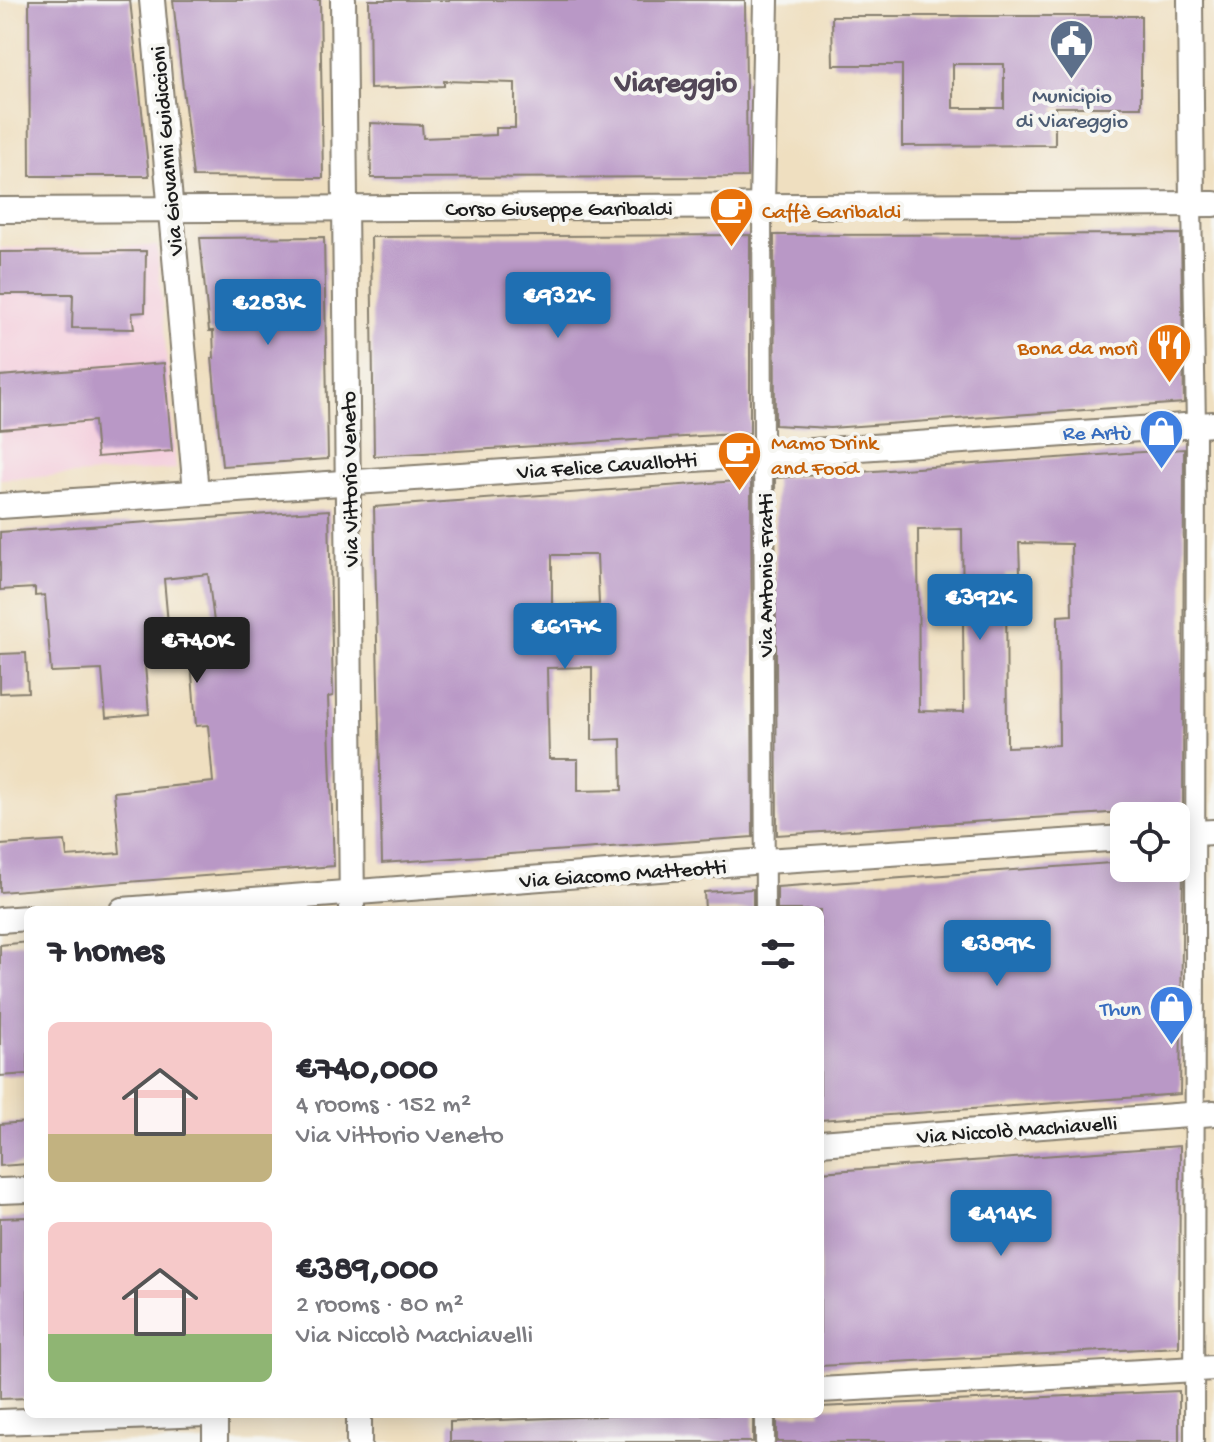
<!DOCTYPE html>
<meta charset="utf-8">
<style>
body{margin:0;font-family:"Gochi Hand",sans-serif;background:#f2f2f3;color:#2b2b33;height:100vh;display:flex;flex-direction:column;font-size:30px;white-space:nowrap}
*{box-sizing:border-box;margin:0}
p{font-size:26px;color:#7c7c81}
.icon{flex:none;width:44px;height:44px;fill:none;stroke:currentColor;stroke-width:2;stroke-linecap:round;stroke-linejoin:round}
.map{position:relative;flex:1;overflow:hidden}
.details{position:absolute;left:24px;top:906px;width:800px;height:512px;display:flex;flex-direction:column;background:#fff;border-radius:12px;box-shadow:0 4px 20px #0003}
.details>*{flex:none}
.buttons{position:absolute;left:1110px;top:802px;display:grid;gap:16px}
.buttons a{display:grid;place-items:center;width:80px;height:80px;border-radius:12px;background:#fff;box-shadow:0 4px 20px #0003;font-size:40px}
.price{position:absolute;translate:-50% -68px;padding:0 18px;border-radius:8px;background:#1f6fb2;color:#fff;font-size:26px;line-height:52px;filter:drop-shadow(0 2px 4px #0008)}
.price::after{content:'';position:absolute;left:50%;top:48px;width:24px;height:18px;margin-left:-12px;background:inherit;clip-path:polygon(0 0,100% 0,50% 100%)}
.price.active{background:#222;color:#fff}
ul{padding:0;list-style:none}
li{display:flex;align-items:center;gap:24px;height:200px;padding:0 24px}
li span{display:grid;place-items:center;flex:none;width:224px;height:160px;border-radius:12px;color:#555}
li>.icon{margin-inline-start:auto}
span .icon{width:96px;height:96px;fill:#fffc;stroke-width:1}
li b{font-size:34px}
h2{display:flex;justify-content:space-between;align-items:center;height:96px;padding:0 24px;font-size:34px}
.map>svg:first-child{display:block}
.built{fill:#f4cfdd}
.building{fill:#b998c6;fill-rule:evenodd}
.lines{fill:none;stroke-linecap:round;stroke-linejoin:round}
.pedestrian-casing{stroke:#867e6e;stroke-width:22}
.minor-casing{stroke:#867e6e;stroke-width:28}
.pedestrian{stroke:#fff;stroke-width:18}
.minor{stroke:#fff;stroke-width:24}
.labels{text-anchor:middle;stroke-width:8;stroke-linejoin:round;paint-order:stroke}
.service-label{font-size:22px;fill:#4e5e75;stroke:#f6f6f2}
.street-label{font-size:22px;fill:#1c1c1c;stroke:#f6f6f2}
.food-label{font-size:22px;fill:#c56008;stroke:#f6f6f2;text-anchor:start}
.shop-label{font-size:22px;fill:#366cbe;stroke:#f6f6f2;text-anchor:end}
.district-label{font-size:30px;font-weight:bold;fill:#534758;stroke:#f6f6f2}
</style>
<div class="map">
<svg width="1214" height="1442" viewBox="0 0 1214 1442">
<rect width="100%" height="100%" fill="#f6f6f2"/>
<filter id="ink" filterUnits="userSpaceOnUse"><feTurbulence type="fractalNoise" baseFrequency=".0125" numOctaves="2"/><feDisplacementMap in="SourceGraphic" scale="16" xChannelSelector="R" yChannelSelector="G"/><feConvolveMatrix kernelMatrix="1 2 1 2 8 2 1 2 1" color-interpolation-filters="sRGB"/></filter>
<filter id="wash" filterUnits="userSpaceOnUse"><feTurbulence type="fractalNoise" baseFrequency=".006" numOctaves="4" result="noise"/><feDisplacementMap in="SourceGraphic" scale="32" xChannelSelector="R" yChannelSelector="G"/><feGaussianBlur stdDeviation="1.8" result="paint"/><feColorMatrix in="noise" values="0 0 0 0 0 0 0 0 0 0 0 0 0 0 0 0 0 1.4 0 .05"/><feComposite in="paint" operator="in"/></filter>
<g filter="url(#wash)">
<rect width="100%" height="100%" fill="#efdfc0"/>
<polygon class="built" points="157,246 176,469 0,479 0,248"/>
<g id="blocks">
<g class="building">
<polygon points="29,0 130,0 149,176 30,176"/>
<polygon points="173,0 320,0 323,178 193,177"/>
<polygon points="369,0 745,0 747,177 371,178 370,123 422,125 423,138 496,135 496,128 515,128 515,83 444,81 444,86 370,89"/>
<path d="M832 16H1141V107H1055V145L902 146V65H833ZM953 64H1004V108H953Z"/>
<polygon points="1181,234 1184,403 830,428 775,425 774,235"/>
<polygon points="750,235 750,433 374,456 371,237"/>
<polygon points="324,237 328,459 222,466 212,358 214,358 213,331 209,331 200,238"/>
<polygon points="146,251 145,312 132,313 134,329 72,328 73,294 0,294 0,252"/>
<polygon points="164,363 172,451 97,457 94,421 0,429 0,376"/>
<path d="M1184 449 1183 808 777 835 775 478ZM962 529 964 712 919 711 918 530ZM1019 543 1071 544 1072 615 1058 616 1059 745 1007 747 1006 574 1020 573Z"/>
<path d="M751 480 753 837 382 863 374 507ZM552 555H597L599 604 552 606ZM592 667V740L621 739 622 790 578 791V759H549L547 668Z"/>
<path d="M329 510 333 696 328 697 334 866 0 892V845L65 841 67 857 120 853 114 792 213 782 208 725 196 726 191 661 145 665 149 714 106 718 102 670 51 672 45 595 35 596V588L0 590V532ZM208 574 214 622 168 624 164 579Z"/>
<polygon points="26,653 28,692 0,693 0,654"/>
<polygon points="1124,862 1124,868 1183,868 1180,1094 820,1120 820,910 777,910 777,887"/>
<polygon points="753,889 753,910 705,910 704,892"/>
<polygon points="28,942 28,1074 0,1076 0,945"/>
<polygon points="28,1122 28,1164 0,1166 0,1124"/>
<polygon points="1180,1146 1179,1347 820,1366 820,1172"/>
<polygon points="28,1217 28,1398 0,1399 0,1218"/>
<polygon points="1179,1391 1179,1442 777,1442 777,1414 820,1414 820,1407"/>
<polygon points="654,1414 753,1414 753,1442 450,1442 450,1422"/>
</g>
</g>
</g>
<g filter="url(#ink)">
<use href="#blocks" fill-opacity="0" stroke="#867e6e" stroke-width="2"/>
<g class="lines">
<defs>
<g id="pedestrian">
<polyline points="1192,205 1196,425 1194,1442"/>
<polyline points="762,206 765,910"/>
<polyline points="765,1414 765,1442"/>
</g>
<g id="minor">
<polyline points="152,0 196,492"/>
<polyline points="343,0 352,910"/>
<polyline points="1190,0 1192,205"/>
<polyline points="762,206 766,0"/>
<polyline points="0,210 1214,204"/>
<polyline points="0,506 1214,424"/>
<polyline points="1176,834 1214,832"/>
<polyline points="122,910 765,861 1124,838"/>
<polyline points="0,920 28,918"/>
<polyline points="820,1143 1214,1113"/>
<polyline points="0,1191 28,1190"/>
<polyline points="820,1390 1214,1368"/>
<polyline points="359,1414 359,1442"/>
<polyline points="0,1422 206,1414"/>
<polyline points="215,1442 215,1414"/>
</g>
</defs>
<use href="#pedestrian" class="pedestrian-casing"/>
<use href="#minor" class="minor-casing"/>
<use href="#pedestrian" class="pedestrian"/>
<use href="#minor" class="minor"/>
</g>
</g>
<defs>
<symbol id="civic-pin" viewBox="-11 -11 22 30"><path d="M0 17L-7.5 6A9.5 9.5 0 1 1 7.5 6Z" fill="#5c6f8a" stroke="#f6f6f2"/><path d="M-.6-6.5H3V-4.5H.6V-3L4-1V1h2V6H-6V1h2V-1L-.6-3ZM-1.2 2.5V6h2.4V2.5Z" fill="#fff"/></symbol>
<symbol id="cafe-pin" viewBox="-11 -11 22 30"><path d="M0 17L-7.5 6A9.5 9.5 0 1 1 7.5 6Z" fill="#e8710a" stroke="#f6f6f2"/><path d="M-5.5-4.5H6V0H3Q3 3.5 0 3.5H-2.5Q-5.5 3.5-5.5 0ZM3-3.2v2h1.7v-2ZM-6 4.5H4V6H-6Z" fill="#fff"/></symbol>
<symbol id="restaurant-pin" viewBox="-11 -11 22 30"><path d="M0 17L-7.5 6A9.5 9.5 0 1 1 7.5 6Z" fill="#e8710a" stroke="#f6f6f2"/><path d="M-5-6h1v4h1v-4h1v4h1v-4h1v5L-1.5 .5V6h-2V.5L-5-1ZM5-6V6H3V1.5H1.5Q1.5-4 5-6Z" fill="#fff"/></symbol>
<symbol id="shop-pin" viewBox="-11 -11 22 30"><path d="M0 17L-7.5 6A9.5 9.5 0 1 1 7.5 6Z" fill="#3f7fe0" stroke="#f6f6f2"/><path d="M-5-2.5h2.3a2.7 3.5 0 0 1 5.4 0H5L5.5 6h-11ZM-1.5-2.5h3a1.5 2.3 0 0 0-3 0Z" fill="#fff"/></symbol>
</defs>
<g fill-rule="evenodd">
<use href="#civic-pin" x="1046" y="16" width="51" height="69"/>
<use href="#cafe-pin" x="706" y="184" width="51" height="69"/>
<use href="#restaurant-pin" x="1144" y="320" width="51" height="69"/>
<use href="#shop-pin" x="1136" y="406" width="51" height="69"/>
<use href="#cafe-pin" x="714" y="428" width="51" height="69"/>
<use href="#shop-pin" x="1146" y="982" width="51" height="69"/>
</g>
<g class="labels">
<g class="service-label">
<text x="1072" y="102">Municipio<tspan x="1072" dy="25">di Viareggio</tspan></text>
</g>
<g class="street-label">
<text transform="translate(165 151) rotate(-95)" y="8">Via Giovanni Guidiccioni</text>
<text x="559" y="215">Corso Giuseppe Garibaldi</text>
<text transform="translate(607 464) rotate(-4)" y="8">Via Felice Cavallotti</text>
<text transform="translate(348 479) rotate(-91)" y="8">Via Vittorio Veneto</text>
<text transform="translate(764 575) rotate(-90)" y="8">Via Antonio Fratti</text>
<text transform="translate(623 872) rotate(-4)" y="8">Via Giacomo Matteotti</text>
<text transform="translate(1017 1128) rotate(-4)" y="8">Via Niccolò Machiavelli</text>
</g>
<g class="food-label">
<text x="762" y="218">Caffè Garibaldi</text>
<text x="1138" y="354" text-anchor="end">Bona da morì</text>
<text x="771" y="449">Mamo Drink<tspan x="771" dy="25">and Food</tspan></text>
</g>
<g class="shop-label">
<text x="1131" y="439">Re Artù</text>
<text x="1141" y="1015">Thun</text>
</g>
<g class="district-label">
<text x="676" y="91">Viareggio</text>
</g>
</g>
</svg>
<div class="buttons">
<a><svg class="icon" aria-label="locate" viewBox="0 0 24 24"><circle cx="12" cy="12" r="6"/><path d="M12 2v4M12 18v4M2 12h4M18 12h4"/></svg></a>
</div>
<b class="price" style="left:558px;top:340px">€932K</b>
<b class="price" style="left:268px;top:347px">€283K</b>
<b class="price" style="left:980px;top:642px">€392K</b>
<b class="price" style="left:565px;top:671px">€617K</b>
<b class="price active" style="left:197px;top:685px">€740K</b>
<b class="price" style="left:997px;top:988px">€389K</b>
<b class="price" style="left:1001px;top:1258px">€414K</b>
<section class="details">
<h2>7 homes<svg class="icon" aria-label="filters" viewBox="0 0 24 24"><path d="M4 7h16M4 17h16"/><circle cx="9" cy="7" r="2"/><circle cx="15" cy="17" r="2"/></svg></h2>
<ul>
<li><span style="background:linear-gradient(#f6c9c9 70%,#c2b280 0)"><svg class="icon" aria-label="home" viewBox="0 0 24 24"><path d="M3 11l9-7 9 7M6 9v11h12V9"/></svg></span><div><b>€740,000</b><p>4 rooms · 152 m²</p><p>Via Vittorio Veneto</p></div></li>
<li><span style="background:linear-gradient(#f6c9c9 70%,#8fb573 0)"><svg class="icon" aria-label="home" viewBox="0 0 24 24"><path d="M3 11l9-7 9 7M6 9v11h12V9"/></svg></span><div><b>€389,000</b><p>2 rooms · 80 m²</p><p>Via Niccolò Machiavelli</p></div></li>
</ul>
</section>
</div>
